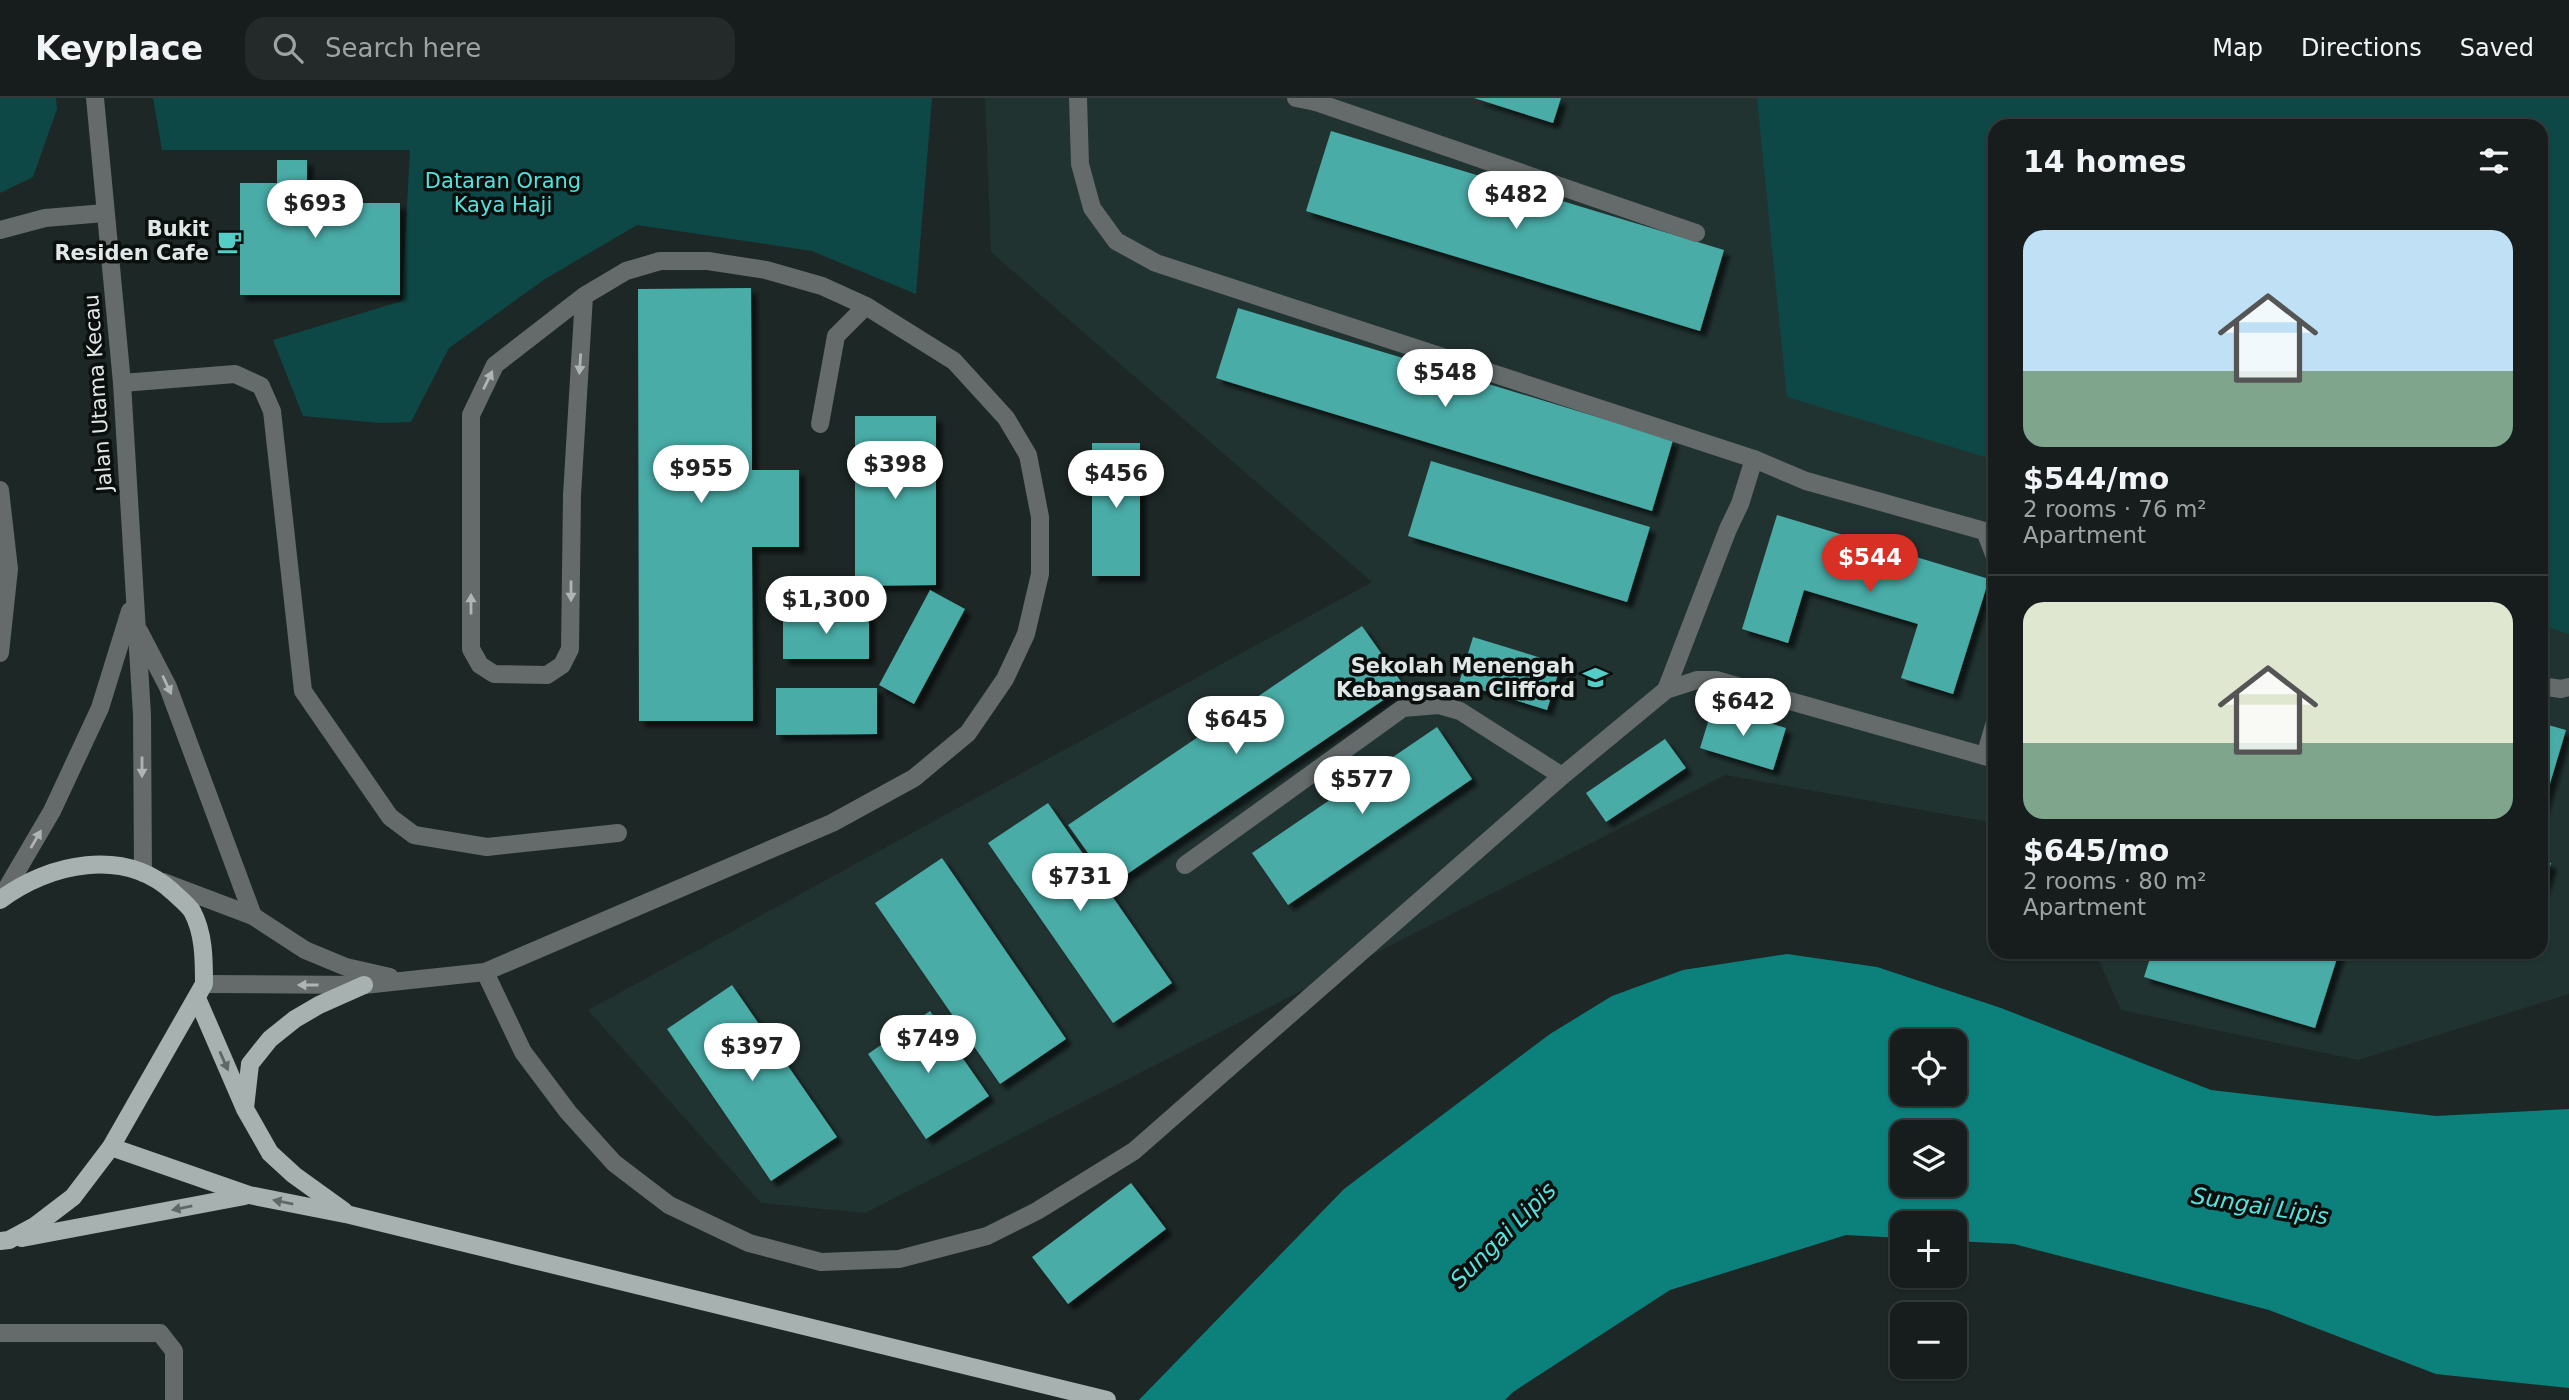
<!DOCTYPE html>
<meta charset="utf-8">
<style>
body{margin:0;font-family:"DejaVu Sans",sans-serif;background:#232a29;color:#f1f3f6;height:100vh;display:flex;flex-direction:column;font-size:26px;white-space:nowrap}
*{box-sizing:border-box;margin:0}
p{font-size:23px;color:#9ea2a3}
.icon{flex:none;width:38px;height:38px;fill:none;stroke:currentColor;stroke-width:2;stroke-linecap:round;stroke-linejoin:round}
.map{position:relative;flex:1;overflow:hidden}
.sheet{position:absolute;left:1988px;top:21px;width:560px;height:840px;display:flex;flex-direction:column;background:#161d1c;border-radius:21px;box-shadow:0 2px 5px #0004,0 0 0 2px #353b3b}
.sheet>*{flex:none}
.tools{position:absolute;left:1890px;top:931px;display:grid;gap:14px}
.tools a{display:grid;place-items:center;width:77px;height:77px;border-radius:14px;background:#161d1c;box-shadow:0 2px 5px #0004,0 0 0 2px #353b3b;font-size:35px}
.price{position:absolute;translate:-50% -60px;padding:0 16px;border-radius:24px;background:#fff;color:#222;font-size:23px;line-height:46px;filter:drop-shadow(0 2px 4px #0008)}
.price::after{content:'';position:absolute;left:50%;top:42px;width:21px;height:16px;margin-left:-10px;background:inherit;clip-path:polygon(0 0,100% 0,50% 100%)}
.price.current{background:#d93025;color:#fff}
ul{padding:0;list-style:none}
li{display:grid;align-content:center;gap:14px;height:371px;padding:0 35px}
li+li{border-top:2px solid #353b3b}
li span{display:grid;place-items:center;height:217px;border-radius:21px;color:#555}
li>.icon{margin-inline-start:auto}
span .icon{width:126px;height:126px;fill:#fffc;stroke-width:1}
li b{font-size:30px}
h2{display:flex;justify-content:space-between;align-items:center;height:84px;padding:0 35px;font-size:30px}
header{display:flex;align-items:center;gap:42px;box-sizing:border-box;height:98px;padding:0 35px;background:#161d1c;border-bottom:2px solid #353b3b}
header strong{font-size:33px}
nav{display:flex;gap:38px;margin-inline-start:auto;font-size:24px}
.search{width:490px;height:63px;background:#232a29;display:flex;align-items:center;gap:18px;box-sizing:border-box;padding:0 24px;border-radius:21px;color:#9ea2a3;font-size:26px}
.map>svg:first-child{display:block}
.built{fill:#213331}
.green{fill:#0e4846}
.water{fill:#0c817c;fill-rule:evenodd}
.building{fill:#4aaca7;filter:url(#shadow)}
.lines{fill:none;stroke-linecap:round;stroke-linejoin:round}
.minor{stroke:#656a6a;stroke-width:18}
.major{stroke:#a7b1b0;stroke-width:18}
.oneway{fill:#afb5b4}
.oneway2{fill:#606867}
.labels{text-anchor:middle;stroke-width:7;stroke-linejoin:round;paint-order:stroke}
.park-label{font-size:21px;fill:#53e2db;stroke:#0a0f0e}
.poi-label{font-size:21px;font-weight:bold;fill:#e1e7e6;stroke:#0a0f0e;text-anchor:end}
.street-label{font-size:21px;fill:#e1e7e6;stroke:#0a0f0e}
.water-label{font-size:23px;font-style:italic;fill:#55e4dd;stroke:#0a0f0e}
</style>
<header>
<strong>Keyplace</strong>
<div class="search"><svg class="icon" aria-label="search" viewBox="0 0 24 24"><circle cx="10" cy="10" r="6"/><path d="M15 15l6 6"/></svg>Search here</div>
<nav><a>Map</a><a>Directions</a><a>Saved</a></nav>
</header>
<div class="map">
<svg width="2569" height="1302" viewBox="0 0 2569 1302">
<defs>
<filter id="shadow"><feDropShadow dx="6" dy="6" stdDeviation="2" flood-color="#0009"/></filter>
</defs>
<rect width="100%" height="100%" fill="#1d2726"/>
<polygon class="built" points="985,0 2569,0 2569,896 2358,962 2121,912 2095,854 2541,854 2541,28 1995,28 1995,725 1725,677 865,1115 761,1105 588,912 1372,484 991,154"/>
<g class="green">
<polygon points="0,0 56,0 57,11 33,79 0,95"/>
<polygon points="153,0 932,0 916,196 812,153 637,127 545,181 449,250 411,324 380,325 303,318 273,242 402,203 410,52 162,52"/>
<polygon points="1757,0 2569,0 2569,536 2541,527 2541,28 1995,28 1995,362 1787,299"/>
</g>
<path class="water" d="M1787 856 1877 869 2001 910 2211 992 2436 1018 2569 1011V1290L2436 1276 2269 1212 2014 1146 1955 1143V1125H1902V1140L1846 1137 1670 1192 1513 1294 1505 1302H1139L1344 1091 1550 936 1612 898 1683 872ZM1902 943H1955V996H1902ZM1902 1034H1955V1087H1902Z"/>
<g class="building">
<polygon points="1474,0 1561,0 1553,25"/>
<polygon points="1331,33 1724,152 1700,233 1306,113"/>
<polygon points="277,62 307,62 307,85 333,85 333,105 400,105 400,197 240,197 240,85 277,85"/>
<polygon points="751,190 752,372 799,372 799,449 752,449 753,623 639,623 638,191"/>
<polygon points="1238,210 1673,342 1652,413 1216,280"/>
<polygon points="855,318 936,318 936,487 855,488"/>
<rect x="1092" y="345" width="48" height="133"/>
<polygon points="1431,363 1650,429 1627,504 1408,438"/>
<polygon points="1777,417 1989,481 1953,596 1901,580 1918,526 1804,492 1788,545 1742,531"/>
<polygon points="930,492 965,511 914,606 879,587"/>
<rect x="783" y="516" width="86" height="45"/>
<polygon points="1362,528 1404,588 1111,787 1068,727"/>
<polygon points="1473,539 1561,566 1547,612 1459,585"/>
<polygon points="776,590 877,590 877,636 776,637"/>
<polygon points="1713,608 1786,630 1773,672 1700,650"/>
<polygon points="2541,625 2566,632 2542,712 2541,712"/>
<polygon points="1437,629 1472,681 1288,807 1252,755"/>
<polygon points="1665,641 1686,670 1606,724 1586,695"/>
<polygon points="1048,705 1172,885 1113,925 988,745"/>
<polygon points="942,760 1066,941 1000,986 875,805"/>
<polygon points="2541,762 2551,765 2542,794 2541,794"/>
<polygon points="2152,854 2339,854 2315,930 2144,879"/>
<polygon points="732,887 837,1039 771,1083 667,931"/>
<polygon points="930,913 989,998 926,1041 868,956"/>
<polygon points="1131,1085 1166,1131 1068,1206 1032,1159"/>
</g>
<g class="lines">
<g class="minor">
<polyline points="95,0 122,285 142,617 143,775"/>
<polyline points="1078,0 1080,66 1092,110 1116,143 1156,165 1754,361"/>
<polyline points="1296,0 1316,4 1318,0"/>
<polyline points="1316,4 1696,135"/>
<polyline points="0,132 45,120 105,115"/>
<polyline points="122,285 235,276 261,288 272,313 303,593 390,719 414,737 487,749 618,735"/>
<polyline points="820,326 836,238 866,208"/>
<polyline points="0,392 9,471 0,555"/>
<polyline points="1985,433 1995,459"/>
<polyline points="139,533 168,589 253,818"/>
<polyline points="2541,588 2561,591 2569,589"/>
<polyline points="1666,592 1728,431 1740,406 1754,361 1806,383 1995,436"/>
<polyline points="1985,658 1995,624"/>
<polyline points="1185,767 1403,610 1439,607 1460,613 1562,678"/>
<polyline points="163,784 253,818 305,852 346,869 390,879"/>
<polyline points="1,800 52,713 100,610 130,513"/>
<polyline points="485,874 523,954 568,1014 614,1065 669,1107 749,1145 821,1164 899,1161 987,1138 1037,1113 1134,1053 1562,678 1666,592 1697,582 1716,582 1995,661"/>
<polyline points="204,886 364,887 485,874 832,725 914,680 968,635 1005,581 1026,536 1040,476 1040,419 1028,357 1006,320 954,263 866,208 822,188 766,172 708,163 660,163 626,173 584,198 495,267 471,317 471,551 480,567 494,576 547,577 562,567 570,551 572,397 584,198"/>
<polyline points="0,1235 160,1235 174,1253 174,1302"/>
</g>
<g class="major">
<path d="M0 802C49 765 124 749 173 794 179 800 187 806 192 813 204 835 204 861 204 886L111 1049 73 1099 35 1128 9 1142 0 1143"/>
<polyline points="197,900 245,1011 270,1055 294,1077 344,1113"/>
<polyline points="245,1010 250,966 270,941 295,921 319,907 364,887"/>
<polyline points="111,1049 249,1097 350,1117 1107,1302"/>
<polyline points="22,1140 245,1098"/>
</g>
</g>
<defs><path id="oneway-solid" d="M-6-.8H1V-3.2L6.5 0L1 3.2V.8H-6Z" transform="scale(1.75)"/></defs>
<g class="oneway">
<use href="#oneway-solid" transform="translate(580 266) rotate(94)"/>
<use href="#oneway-solid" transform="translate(488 282) rotate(-64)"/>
<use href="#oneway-solid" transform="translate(571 493) rotate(90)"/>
<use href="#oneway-solid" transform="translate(471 506) rotate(-90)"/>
<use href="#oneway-solid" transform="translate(167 587) rotate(65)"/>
<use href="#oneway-solid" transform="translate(142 669) rotate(90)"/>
<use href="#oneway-solid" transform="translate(36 741) rotate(-60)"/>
<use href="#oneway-solid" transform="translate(308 887) rotate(-180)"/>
</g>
<g class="oneway2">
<use href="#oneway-solid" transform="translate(224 963) rotate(66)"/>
<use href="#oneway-solid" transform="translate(283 1104) rotate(-169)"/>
<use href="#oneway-solid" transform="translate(182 1110) rotate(169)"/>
</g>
<defs>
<symbol id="cafe-bare" viewBox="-9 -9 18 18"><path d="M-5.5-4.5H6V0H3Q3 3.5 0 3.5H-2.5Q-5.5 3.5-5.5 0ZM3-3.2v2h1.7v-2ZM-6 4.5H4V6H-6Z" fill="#54cdc7" stroke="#0a0f0e" stroke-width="2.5" paint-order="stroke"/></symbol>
<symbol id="school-bare" viewBox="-9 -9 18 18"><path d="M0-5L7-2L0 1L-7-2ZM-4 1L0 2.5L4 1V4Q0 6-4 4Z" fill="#54cdc7" stroke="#0a0f0e" stroke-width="2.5" paint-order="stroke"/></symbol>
</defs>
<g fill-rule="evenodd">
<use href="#cafe-bare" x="212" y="126" width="35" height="35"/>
<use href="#school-bare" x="1578" y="562" width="35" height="35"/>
</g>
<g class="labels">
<g class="park-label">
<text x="503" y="90">Dataran Orang<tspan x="503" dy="24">Kaya Haji</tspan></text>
</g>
<g class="poi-label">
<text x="209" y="138">Bukit<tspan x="209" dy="24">Residen Cafe</tspan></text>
<text x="1575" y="575">Sekolah Menengah<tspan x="1575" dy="24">Kebangsaan Clifford</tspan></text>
</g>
<g class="street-label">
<text transform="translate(98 295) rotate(-94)" y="7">Jalan Utama Kecau</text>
</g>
<g class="water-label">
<text transform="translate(2260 1108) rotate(9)" y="8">Sungai Lipis</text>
<text transform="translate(1503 1137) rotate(-45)" y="8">Sungai Lipis</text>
</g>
</g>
</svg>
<div class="tools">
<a><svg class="icon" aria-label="locate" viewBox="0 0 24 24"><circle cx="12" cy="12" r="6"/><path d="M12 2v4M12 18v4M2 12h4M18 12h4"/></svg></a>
<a><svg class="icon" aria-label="layers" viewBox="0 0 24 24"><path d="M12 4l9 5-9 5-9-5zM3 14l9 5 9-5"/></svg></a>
<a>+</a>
<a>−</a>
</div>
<b class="price" style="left:1516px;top:133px">$482</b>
<b class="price" style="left:315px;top:142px">$693</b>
<b class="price" style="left:1445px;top:311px">$548</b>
<b class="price" style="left:895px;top:403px">$398</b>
<b class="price" style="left:701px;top:407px">$955</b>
<b class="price" style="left:1116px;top:412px">$456</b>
<b class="price current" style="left:1870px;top:496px">$544</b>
<b class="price" style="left:826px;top:538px">$1,300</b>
<b class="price" style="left:1743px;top:640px">$642</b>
<b class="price" style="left:1236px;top:658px">$645</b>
<b class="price" style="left:1362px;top:718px">$577</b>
<b class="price" style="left:1080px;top:815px">$731</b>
<b class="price" style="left:928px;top:977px">$749</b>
<b class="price" style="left:752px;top:985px">$397</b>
<section class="sheet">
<h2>14 homes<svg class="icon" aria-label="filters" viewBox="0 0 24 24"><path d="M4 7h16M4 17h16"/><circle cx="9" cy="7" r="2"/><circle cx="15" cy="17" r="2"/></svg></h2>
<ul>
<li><span style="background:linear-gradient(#bfe0f5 65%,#7fa58c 0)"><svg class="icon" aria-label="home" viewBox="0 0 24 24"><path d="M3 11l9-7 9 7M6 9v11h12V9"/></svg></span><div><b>$544/mo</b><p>2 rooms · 76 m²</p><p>Apartment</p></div></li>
<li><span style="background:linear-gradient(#dfe7d0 65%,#7fa58c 0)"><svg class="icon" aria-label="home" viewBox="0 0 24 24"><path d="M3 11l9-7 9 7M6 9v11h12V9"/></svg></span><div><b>$645/mo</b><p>2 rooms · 80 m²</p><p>Apartment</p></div></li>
</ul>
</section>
</div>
